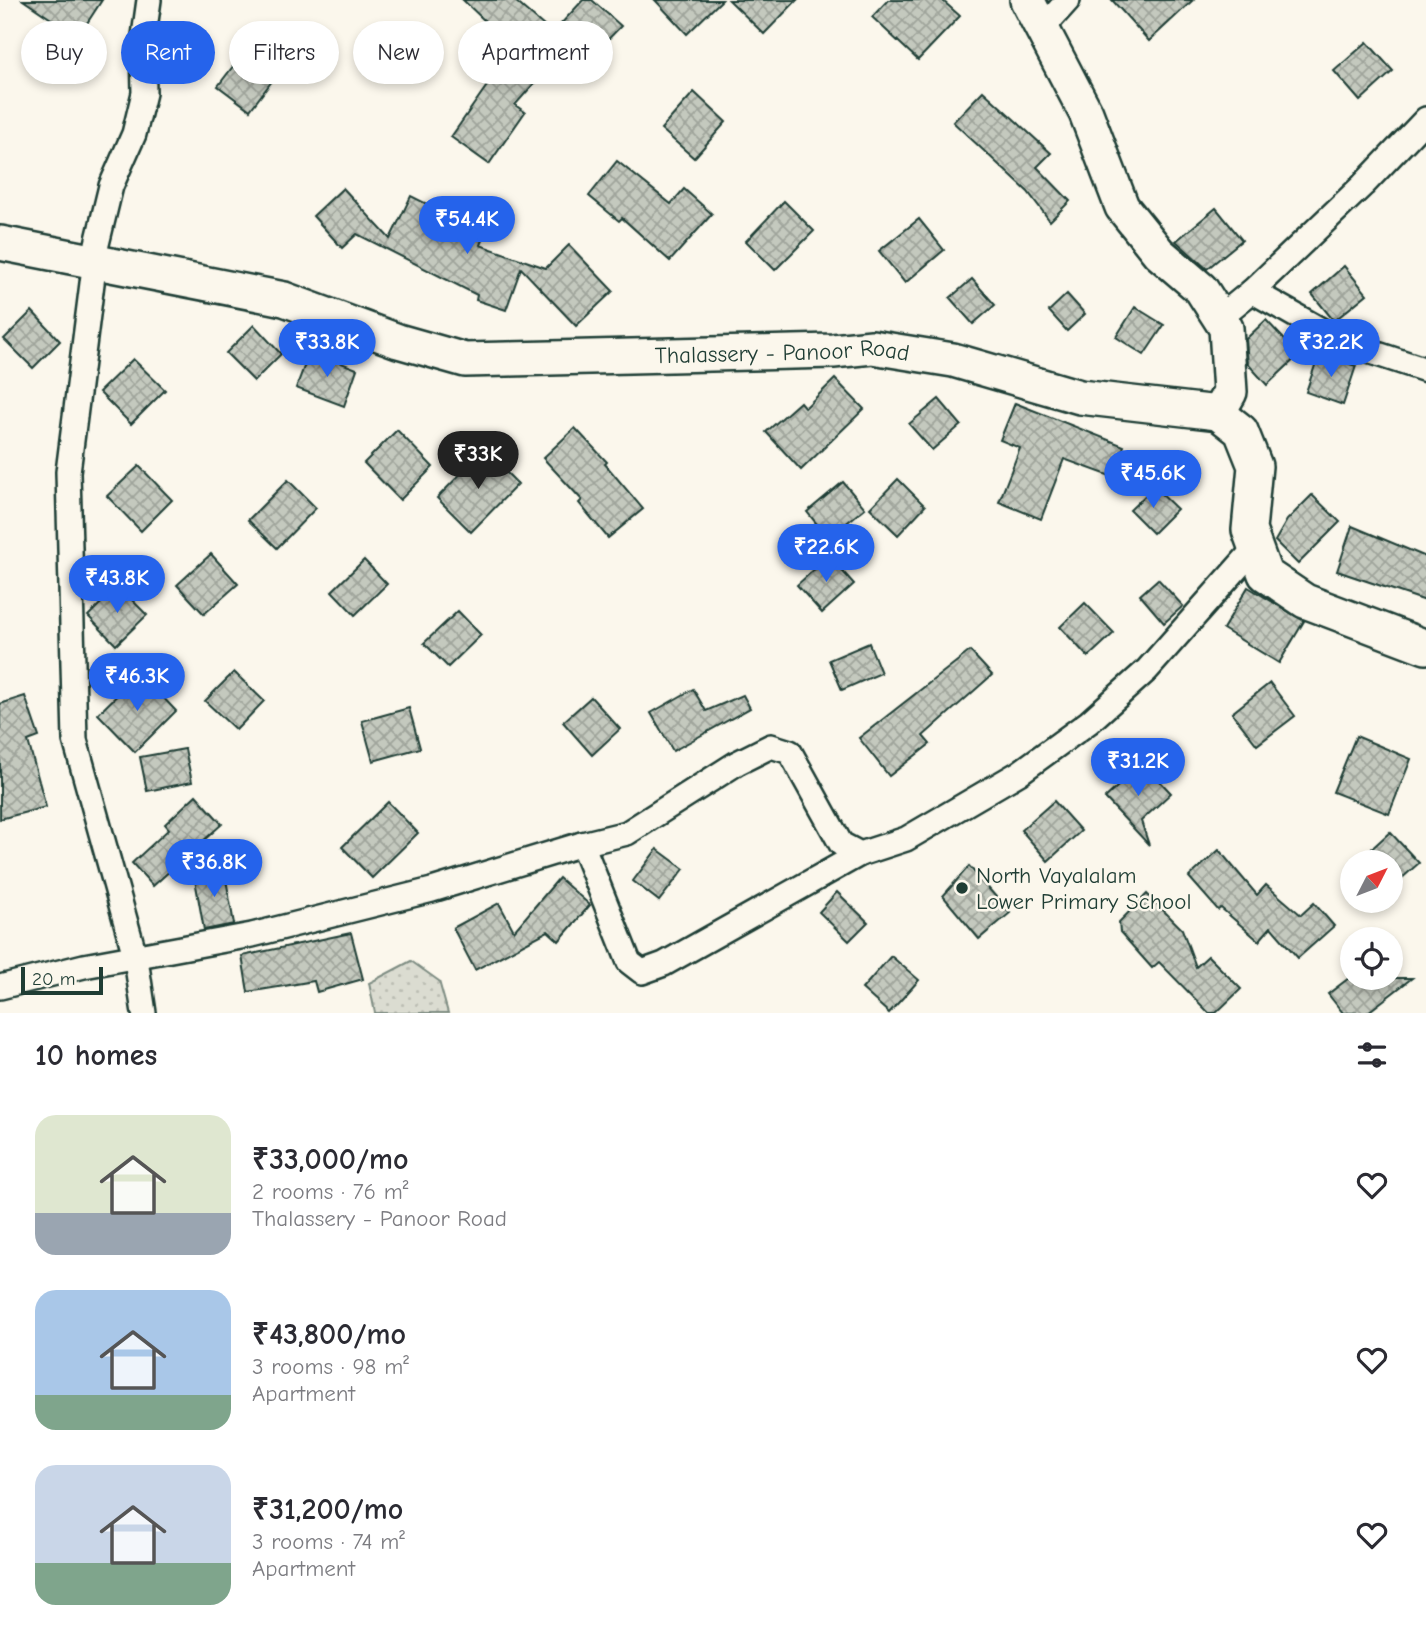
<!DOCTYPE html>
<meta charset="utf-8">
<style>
body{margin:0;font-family:"Comic Neue",sans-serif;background:#f7f7f7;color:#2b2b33;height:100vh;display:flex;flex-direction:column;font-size:26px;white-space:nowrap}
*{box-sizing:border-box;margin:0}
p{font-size:23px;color:#7c7c81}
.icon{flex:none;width:38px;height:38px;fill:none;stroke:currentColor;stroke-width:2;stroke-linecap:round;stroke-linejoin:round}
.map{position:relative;height:1013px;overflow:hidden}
.sheet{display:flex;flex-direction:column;background:#fff;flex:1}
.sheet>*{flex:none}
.hud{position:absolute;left:21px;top:21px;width:700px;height:63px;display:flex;gap:14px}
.needle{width:46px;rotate:48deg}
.buttons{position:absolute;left:1340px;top:850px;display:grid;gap:14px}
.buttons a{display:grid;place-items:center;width:63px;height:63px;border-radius:50%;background:#fff;box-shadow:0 4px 10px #0003;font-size:35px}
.scale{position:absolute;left:21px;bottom:18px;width:82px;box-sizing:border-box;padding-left:7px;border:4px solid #1f3d34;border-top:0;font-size:19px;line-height:24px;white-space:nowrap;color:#1f3d34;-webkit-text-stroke:5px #fbf7ec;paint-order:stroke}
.price{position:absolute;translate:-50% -60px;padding:0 16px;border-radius:24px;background:#2563eb;color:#fff;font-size:23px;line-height:46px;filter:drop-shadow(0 2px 4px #0008)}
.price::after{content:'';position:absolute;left:50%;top:42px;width:21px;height:16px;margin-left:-10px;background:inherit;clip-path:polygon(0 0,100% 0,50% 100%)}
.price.on{background:#222;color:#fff}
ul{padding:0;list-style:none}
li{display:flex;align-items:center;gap:21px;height:175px;padding:0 35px}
li span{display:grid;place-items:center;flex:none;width:196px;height:140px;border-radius:21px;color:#555}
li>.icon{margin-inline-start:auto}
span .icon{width:84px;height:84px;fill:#fffc;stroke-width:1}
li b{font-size:30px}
h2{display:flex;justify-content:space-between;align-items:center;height:84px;padding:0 35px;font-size:30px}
.chip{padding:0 24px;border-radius:32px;background:#fff;box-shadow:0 4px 10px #0003;font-size:24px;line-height:63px}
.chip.on{background:#2563eb;color:#fff}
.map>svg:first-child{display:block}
.park{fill:url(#park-dots);stroke:#7d8c82;stroke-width:2}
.building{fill:url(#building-cross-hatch);stroke:#1f3d34;stroke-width:2}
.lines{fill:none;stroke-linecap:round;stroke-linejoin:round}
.street-casing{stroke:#1f3d34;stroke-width:28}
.secondary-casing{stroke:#1f3d34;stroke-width:38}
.street{stroke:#fbf7ec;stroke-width:23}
.secondary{stroke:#fbf7ec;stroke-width:33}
.poi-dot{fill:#1f3d34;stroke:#fbf7ec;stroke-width:2.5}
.labels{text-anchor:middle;stroke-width:5;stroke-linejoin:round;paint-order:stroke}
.street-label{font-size:23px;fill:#1f3d34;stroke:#fbf7ec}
.poi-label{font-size:23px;fill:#1f3d34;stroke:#fbf7ec;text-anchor:start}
</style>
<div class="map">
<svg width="1426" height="1013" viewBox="0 0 1426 1013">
<defs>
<pattern id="park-dots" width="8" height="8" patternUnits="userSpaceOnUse" patternTransform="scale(1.75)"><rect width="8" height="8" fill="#dbdcd1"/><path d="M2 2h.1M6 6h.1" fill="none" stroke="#bcbeb4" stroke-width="1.8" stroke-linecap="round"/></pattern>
<pattern id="building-cross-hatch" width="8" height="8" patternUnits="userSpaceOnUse" patternTransform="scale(1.75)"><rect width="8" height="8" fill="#c4c9be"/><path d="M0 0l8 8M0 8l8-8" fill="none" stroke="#9fa49b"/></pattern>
</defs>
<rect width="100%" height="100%" fill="#fbf7ec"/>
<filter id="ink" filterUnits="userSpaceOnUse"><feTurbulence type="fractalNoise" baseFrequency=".0143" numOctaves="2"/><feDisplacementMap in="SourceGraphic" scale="14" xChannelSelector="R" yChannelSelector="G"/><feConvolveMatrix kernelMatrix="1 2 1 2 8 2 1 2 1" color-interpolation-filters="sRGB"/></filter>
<g filter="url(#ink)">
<polygon class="park" points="411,961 439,981 448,1013 375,1013 369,983"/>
<g class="building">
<polygon points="23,0 102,0 78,37"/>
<polygon points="463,0 514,0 567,46 515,105 525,112 489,164 451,137 507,57 503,54 510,45"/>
<polygon points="583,0 592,0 621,26 592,56 559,26"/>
<polygon points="655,0 722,0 687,34"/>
<polygon points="729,0 797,0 764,34"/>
<polygon points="888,0 942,0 960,16 918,60 872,17"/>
<polygon points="1112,0 1193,0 1149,41"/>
<polygon points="257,35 288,60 250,110 218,86"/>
<polygon points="1367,42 1393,71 1360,101 1334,71"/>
<polygon points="983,91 1051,153 1037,167 1070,201 1050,221 1028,192 953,122"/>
<polygon points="694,92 726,122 694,158 661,129"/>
<polygon points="617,161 671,204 684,189 712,214 670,261 622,218 619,221 589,196"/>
<polygon points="343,188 390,239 411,196 485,233 480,245 546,268 569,245 613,291 576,326 521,268 506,310 476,300 477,295 357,234 342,248 313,216"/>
<polygon points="784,201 814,231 775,270 746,241"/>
<polygon points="1216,208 1242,240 1207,269 1176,241"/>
<polygon points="919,219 944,250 905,283 879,251"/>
<polygon points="1344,266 1367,294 1334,321 1312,294"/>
<polygon points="972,279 995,305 973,324 950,298"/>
<polygon points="1067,294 1085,314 1067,331 1049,311"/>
<polygon points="1135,307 1164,325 1144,355 1116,337"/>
<polygon points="32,311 60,341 33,368 4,339"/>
<polygon points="1266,320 1299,355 1267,385 1248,364 1246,339"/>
<polygon points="254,325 281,354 254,381 226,353"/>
<polygon points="310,351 357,369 344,406 296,388"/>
<polygon points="1319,354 1356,366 1343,405 1306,392"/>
<polygon points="133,359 165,390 131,424 99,392"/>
<polygon points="835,379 864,409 801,470 766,432 800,402 805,408"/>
<polygon points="939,399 961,425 932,450 909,424"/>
<polygon points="1015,403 1124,446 1113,477 1064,459 1041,519 999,502 1020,448 1000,440"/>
<polygon points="575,428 607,462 605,464 643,509 608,538 579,503 582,500 543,458"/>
<polygon points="397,430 433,467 400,500 364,463"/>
<polygon points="484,450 518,484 471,532 437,498"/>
<polygon points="139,466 172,500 141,531 107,496"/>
<polygon points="898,479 925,506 898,535 870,508"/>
<polygon points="288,480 316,508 277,548 248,520"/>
<polygon points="843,482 865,508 828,538 807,512"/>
<polygon points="1154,487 1177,509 1153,533 1130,510"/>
<polygon points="1312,495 1340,522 1298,564 1275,541 1287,520"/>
<polygon points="1352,526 1426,557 1426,601 1337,571"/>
<polygon points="211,554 238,584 204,614 177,585"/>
<polygon points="829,556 854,584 822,613 797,585"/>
<polygon points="364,560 387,584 355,615 332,591"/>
<polygon points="1158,579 1183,606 1164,623 1140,595"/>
<polygon points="118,586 147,615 116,645 88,616"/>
<polygon points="1248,587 1304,621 1279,663 1223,629"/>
<polygon points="1085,603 1114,633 1088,657 1060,627"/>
<polygon points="458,611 481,635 448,667 424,643"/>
<polygon points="869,643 881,673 842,690 829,660"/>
<polygon points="970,651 992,675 923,736 930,744 889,776 859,738"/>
<polygon points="234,672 264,701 236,730 205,701"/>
<polygon points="140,673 176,711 135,752 98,714"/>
<polygon points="1270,683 1295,716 1257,745 1232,713"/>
<polygon points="693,689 706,711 743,695 750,708 673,751 651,713"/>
<polygon points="25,696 39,737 28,741 46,807 0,819 0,704"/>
<polygon points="591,697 620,729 592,755 563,722"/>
<polygon points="409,708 420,748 373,761 362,721"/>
<polygon points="1356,736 1411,759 1389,814 1333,792"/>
<polygon points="185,749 192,782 147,791 140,757"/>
<polygon points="1143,763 1171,793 1141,821 1149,845 1105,798"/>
<polygon points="196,795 222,824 153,886 132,863 169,829 165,824"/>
<polygon points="1054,801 1081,831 1048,861 1021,830"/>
<polygon points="388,802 418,833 372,878 342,847"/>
<polygon points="1390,832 1419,863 1391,888 1391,863 1356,863"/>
<polygon points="657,849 684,869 659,901 633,881"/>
<polygon points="1219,850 1257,895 1266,885 1301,915 1314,903 1334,926 1298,958 1271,927 1259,941 1221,908 1218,910 1189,877"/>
<polygon points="969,866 1010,913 979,939 943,896"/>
<polygon points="224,868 234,924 204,930 194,874"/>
<polygon points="559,878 590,905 559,941 548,931 475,970 453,928 499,903 514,931"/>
<polygon points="837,892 868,922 849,941 819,912"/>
<polygon points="1147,894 1182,929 1196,967 1208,956 1241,989 1216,1013 1209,1013 1159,962 1152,968 1120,932 1119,922"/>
<polygon points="351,933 363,979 317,992 314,981 248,992 242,956"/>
<polygon points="891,956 919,980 889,1013 862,989"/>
<polygon points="1349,978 1412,978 1367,1013 1343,1013 1328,994"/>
</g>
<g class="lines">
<defs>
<g id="street">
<polyline points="1042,29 1068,0"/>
<polyline points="1252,291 1344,343 1426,370"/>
<polyline points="1219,318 1252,291 1363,185 1426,119"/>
<polyline points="582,844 629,962 642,972 664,964 860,854"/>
<polyline points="0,987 84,966 252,935 432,890 582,844 627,833 737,763 771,746 790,752 841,844 860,854 906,839 1019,773 1089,722 1147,670 1255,548"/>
<polyline points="144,1013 136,959 75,740 68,472 97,244 111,186 134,134 144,93 143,43 149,0"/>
</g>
<g id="secondary">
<polyline points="1027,0 1086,113 1122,207 1159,253 1201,289 1226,328 1230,392 1218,413"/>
<path id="s1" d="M0 243 284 299 398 341 465 360 833 351 872 347 953 360 1080 397 1218 413 1241 431 1255 466 1249 530 1265 574 1305 601 1426 647"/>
</g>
</defs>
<use href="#street" class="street-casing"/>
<use href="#secondary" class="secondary-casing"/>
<use href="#street" class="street"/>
<use href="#secondary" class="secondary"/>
</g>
</g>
<circle class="poi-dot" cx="962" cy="888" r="7"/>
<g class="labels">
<g class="street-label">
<text dy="8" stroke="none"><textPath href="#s1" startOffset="798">Thalassery - Panoor Road</textPath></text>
</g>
<g class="poi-label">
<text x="976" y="883">North Vayalalam<tspan x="976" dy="26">Lower Primary School</tspan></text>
</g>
</g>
</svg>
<div class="buttons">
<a><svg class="needle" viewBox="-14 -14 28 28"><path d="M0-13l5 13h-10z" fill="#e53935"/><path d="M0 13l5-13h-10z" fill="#7c7c81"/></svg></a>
<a><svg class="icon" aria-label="locate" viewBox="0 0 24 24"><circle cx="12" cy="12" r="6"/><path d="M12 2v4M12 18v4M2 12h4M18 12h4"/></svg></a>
</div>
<div class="scale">20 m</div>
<b class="price" style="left:467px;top:256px">₹54.4K</b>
<b class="price" style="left:327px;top:379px">₹33.8K</b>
<b class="price" style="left:1331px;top:379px">₹32.2K</b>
<b class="price on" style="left:478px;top:491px">₹33K</b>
<b class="price" style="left:1153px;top:510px">₹45.6K</b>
<b class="price" style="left:826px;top:584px">₹22.6K</b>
<b class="price" style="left:117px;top:615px">₹43.8K</b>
<b class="price" style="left:137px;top:713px">₹46.3K</b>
<b class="price" style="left:1138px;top:798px">₹31.2K</b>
<b class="price" style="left:214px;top:899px">₹36.8K</b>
<div class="hud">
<a class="chip">Buy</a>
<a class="chip on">Rent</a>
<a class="chip">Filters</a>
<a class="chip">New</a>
<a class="chip">Apartment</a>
</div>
</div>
<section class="sheet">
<h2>10 homes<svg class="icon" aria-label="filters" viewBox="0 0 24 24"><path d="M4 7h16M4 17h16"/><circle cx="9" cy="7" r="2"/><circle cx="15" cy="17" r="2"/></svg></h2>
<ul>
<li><span style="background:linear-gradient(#dfe7d0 70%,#9aa5b1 0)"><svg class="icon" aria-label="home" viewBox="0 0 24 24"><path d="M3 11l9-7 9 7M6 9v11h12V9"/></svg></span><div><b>₹33,000/mo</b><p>2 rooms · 76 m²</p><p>Thalassery - Panoor Road</p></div><svg class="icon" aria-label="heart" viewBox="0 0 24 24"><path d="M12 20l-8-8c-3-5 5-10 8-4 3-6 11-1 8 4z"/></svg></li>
<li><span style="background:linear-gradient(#a9c7e8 75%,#7fa58c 0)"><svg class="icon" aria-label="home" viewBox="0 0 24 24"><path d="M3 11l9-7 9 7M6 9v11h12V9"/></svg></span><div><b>₹43,800/mo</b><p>3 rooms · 98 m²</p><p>Apartment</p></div><svg class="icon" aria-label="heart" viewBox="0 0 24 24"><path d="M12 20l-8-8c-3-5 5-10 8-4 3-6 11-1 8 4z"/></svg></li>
<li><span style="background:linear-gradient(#c9d6e8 70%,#7fa58c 0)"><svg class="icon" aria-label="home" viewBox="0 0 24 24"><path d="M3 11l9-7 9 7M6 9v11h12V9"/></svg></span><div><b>₹31,200/mo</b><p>3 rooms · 74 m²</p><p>Apartment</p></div><svg class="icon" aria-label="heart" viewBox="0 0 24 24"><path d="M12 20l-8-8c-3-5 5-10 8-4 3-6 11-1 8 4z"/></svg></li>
</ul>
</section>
